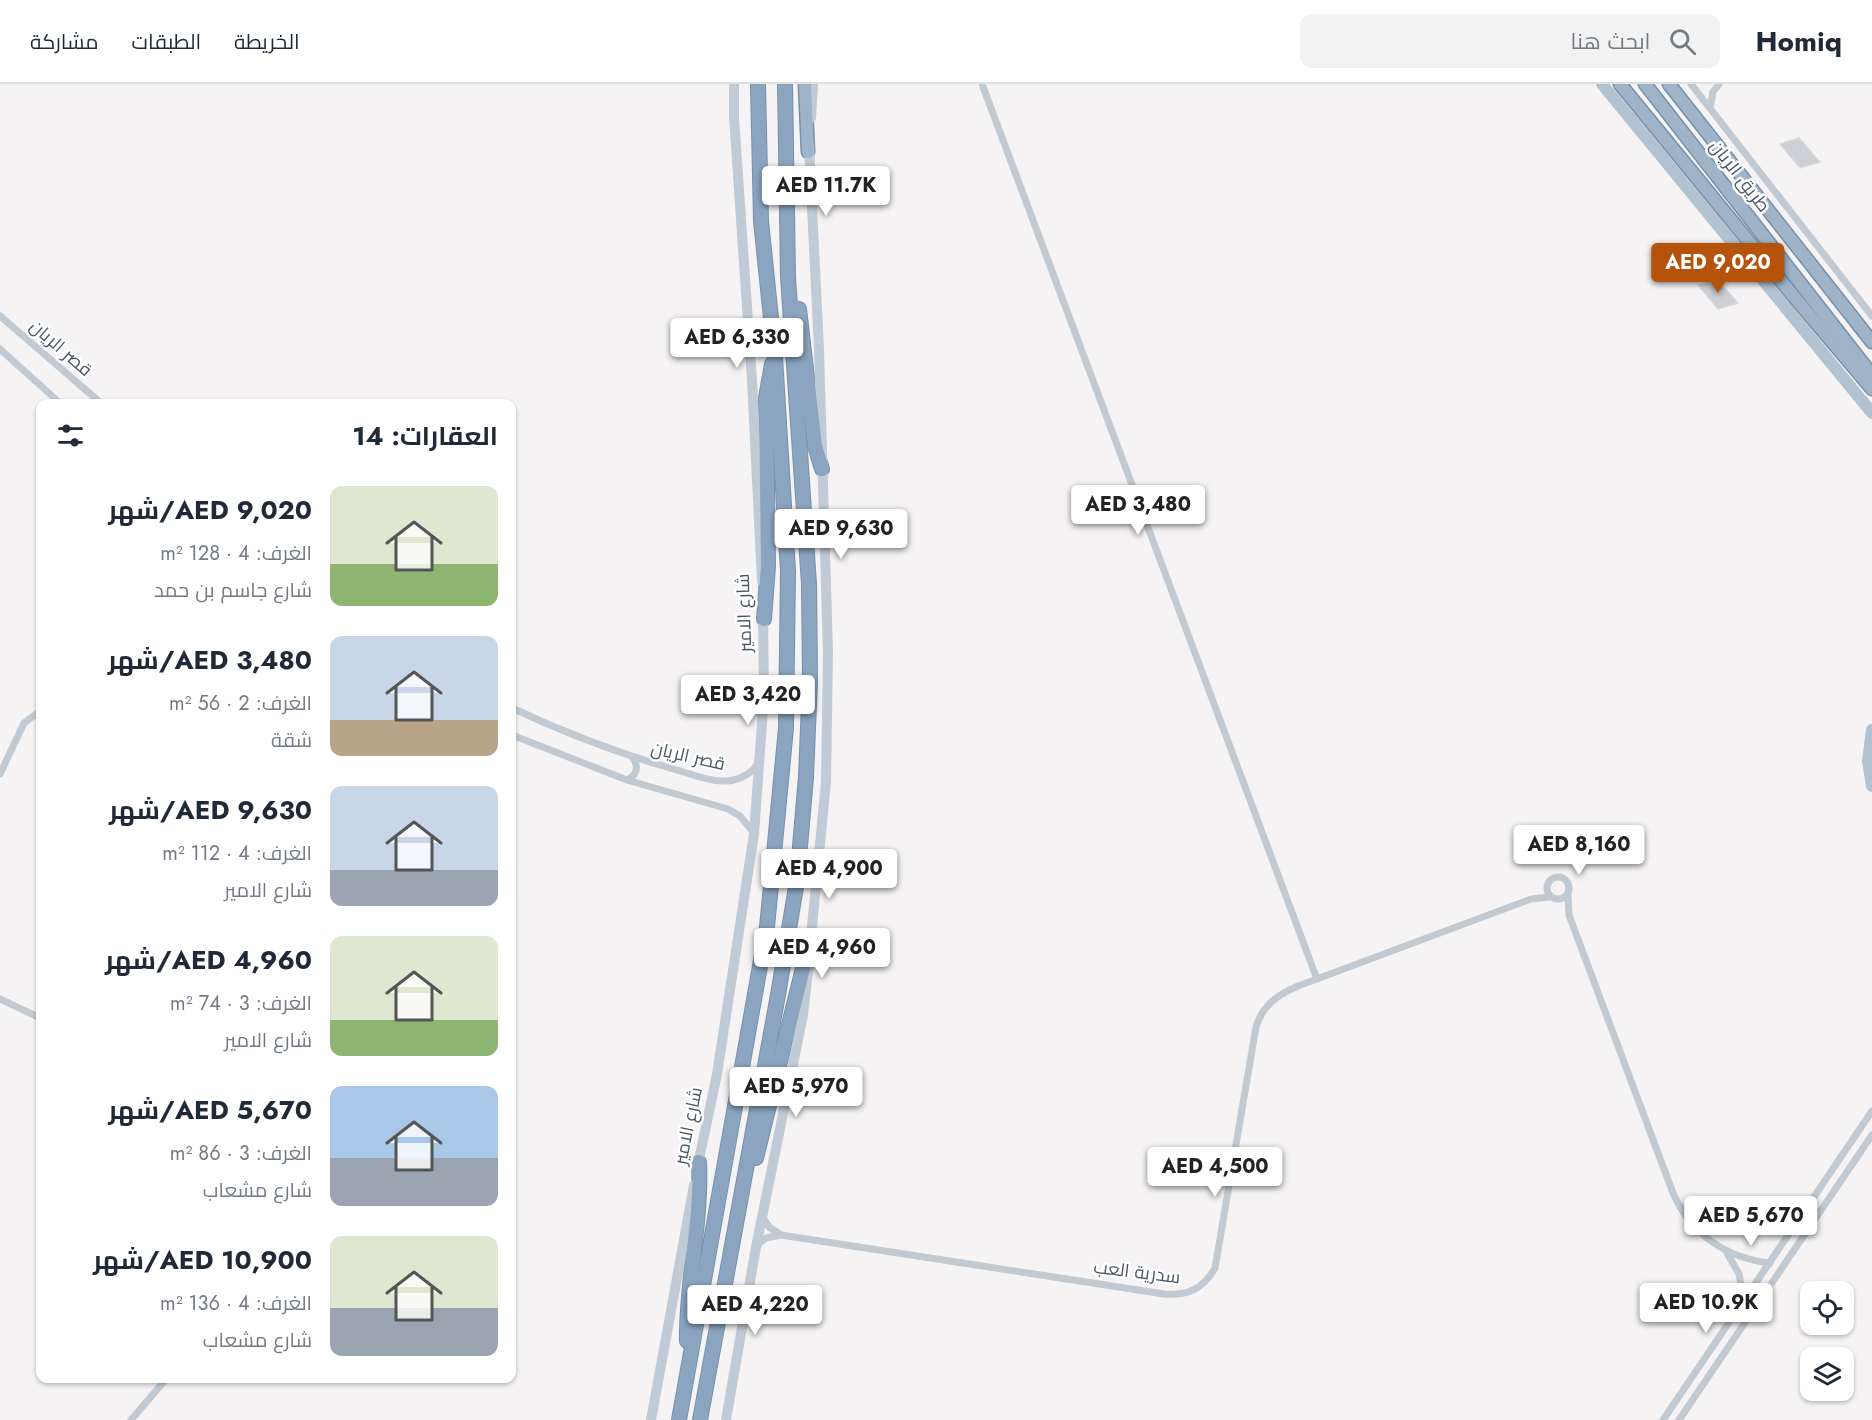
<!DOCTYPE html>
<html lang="ar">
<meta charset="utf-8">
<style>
body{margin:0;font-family:Jost,Cairo,sans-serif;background:#f2f2f3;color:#1f2937;direction:rtl;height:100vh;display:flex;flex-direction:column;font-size:22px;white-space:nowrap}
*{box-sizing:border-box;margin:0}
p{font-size:20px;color:#747a83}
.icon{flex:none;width:33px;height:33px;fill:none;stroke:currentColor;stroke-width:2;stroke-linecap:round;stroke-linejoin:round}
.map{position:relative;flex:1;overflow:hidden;direction:ltr}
.details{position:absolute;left:36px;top:315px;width:480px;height:984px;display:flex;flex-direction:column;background:#fff;border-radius:12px;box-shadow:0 2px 4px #0004;direction:rtl}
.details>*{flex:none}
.controls{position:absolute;left:1800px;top:1197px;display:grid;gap:12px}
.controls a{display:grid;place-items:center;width:54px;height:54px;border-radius:12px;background:#fff;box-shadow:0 2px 4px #0004;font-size:30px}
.price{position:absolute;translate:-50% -51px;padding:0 14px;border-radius:6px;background:#fff;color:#222;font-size:20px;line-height:39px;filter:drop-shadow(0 2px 3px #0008)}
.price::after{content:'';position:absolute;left:50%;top:36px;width:18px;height:14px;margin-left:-9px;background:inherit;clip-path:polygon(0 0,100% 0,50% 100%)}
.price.on{background:#b45309;color:#fff}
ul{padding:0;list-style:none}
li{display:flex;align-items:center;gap:18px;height:150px;padding:0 18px}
li span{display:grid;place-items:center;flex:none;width:168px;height:120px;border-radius:12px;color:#555}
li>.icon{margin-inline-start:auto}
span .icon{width:72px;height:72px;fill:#fffc;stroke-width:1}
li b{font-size:26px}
h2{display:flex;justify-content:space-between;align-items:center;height:72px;padding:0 18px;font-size:26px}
header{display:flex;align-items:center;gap:36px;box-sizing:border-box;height:84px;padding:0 30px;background:#fff;border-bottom:2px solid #e0e1e3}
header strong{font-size:28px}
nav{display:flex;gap:33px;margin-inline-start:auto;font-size:21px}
.search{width:420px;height:54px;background:#f2f2f3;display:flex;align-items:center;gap:15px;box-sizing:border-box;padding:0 21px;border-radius:12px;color:#747a83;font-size:22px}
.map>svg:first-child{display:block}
.building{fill:#cdcfd5;stroke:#d7d9de;stroke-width:1.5}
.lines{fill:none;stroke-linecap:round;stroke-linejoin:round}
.trunk-casing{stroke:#7690ad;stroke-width:15}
.motorway-casing{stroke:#7690ad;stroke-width:16}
.minor{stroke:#c1cad2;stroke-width:7}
.secondary{stroke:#c1cbd6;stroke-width:10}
.primary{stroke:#b3c2d1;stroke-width:12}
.trunk{stroke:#9fb4c9;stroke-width:12}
.motorway{stroke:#8ba5c1;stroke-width:14}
.labels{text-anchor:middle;stroke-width:5;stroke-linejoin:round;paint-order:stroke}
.street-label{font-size:18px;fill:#4a5661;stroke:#fff}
</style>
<header>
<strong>Homiq</strong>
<div class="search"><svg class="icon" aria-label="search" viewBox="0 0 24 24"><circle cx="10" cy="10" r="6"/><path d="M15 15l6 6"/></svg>ابحث هنا</div>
<nav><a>الخريطة</a><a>الطبقات</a><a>مشاركة</a></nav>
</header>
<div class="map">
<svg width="1872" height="1336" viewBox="0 0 1872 1336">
<rect width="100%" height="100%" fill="#f5f3f3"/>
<g class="building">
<polygon points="1799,54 1820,78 1800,84 1780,60"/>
<polygon points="1717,195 1738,219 1718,225 1698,201"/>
</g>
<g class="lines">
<defs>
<g id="trunk">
<polyline points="805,0 808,68"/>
<polyline points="1620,0 1795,214 1872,305"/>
<polyline points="1645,0 1872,291"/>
<polyline points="1669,0 1872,258"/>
</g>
<g id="motorway">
<polyline points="799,225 815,362 822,385"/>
<polyline points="764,535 768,482 766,314 772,280"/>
<polyline points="756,1074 810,856"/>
<path d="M687 1257C686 1197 702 1138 699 1078"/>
<polyline points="679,1336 767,843 786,644 788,487 775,273 761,137 758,0"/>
<polyline points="700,1336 778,911 797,797 806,693 810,596 809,500 788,193 785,0"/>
</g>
</defs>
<use href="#trunk" class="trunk-casing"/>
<use href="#motorway" class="motorway-casing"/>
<g class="minor">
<polyline points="982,0 1317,895"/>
<polyline points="1691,0 1872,232"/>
<polyline points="1710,24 1713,8 1719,0"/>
<polyline points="0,232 102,320"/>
<polyline points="0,265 61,320"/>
<path d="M512 624C565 649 620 670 677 686 691 690 707 697 722 697 734 698 752 691 757 680"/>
<polyline points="512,651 627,696 728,725 740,732 754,749"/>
<polyline points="0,690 24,639 40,627"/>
<path d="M627 696C637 691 639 683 633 674"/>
<circle cx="1558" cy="804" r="11"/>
<path d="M1568 811 1569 831 1673 1109C1691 1150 1726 1174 1770 1179"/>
<polyline points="0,915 40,934"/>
<polyline points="762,1132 769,1143 781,1151"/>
<path d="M757 1161 766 1154 781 1151 1164 1210C1188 1212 1203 1205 1215 1184L1256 943C1263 921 1277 911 1298 902L1531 815 1551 813"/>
<polyline points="1727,1169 1739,1190 1744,1216"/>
<polyline points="131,1336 167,1294"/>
<polyline points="1663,1336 1872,1027"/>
<polyline points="1679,1336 1872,1051"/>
</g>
<g class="secondary">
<polyline points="734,0 734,33 752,296 762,497"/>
<polyline points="811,34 813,0"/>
<polyline points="809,61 819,266 828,568 826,698 810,863"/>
<polyline points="697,1085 717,990 754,750 764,611 763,527"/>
<polyline points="651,1336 694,1101"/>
<polyline points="726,1336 756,1163 803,931 809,879"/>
</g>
<g class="primary">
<polyline points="1602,0 1872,329"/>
<polyline points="1872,646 1868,677 1872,702"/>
</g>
<use href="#trunk" class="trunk"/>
<use href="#motorway" class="motorway"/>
</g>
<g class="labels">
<g class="street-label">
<text transform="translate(1740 92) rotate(52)" y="6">طريق الريان</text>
<text transform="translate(61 264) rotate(41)" y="6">قصر الريان</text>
<text transform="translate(744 529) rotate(-92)" y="6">شارع الامير</text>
<text transform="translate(688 672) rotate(13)" y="6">قصر الريان</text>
<text transform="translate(688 1042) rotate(-78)" y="6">شارع الامير</text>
<text transform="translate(1137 1188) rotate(7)" y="6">سدرية العب</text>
</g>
</g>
</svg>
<div class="controls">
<a><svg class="icon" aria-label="locate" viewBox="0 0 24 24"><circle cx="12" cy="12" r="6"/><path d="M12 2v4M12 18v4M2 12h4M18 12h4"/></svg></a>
<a><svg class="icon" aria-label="layers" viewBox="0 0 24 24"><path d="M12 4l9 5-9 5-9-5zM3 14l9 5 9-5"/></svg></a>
</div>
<b class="price" style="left:826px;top:133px">AED 11.7K</b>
<b class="price on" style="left:1718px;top:210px">AED 9,020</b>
<b class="price" style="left:737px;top:285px">AED 6,330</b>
<b class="price" style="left:1138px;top:452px">AED 3,480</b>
<b class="price" style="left:841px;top:476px">AED 9,630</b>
<b class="price" style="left:748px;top:642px">AED 3,420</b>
<b class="price" style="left:1579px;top:792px">AED 8,160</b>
<b class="price" style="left:829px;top:816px">AED 4,900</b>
<b class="price" style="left:822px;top:895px">AED 4,960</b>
<b class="price" style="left:796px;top:1034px">AED 5,970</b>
<b class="price" style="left:1215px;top:1114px">AED 4,500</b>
<b class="price" style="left:1751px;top:1163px">AED 5,670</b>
<b class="price" style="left:1706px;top:1250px">AED 10.9K</b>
<b class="price" style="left:755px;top:1252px">AED 4,220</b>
<section class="details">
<h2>العقارات: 14<svg class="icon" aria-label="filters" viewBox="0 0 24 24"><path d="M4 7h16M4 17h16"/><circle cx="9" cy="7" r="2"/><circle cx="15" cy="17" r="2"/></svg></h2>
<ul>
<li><span style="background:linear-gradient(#dfe7d0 65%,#8fb573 0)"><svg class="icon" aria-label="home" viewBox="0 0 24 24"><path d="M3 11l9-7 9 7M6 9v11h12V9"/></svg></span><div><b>AED 9,020/شهر</b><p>الغرف: 4 · 128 m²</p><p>شارع جاسم بن حمد</p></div></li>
<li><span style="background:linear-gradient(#c9d6e8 70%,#b9a48a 0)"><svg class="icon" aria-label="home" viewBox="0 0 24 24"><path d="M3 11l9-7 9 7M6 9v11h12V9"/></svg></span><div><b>AED 3,480/شهر</b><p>الغرف: 2 · 56 m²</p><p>شقة</p></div></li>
<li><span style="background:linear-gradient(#c9d6e8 70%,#9aa5b1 0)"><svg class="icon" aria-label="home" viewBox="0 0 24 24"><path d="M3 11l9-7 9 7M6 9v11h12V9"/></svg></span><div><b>AED 9,630/شهر</b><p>الغرف: 4 · 112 m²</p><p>شارع الامير</p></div></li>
<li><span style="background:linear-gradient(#dfe7d0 70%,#8fb573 0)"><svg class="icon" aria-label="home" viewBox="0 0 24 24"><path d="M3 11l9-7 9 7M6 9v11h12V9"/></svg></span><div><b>AED 4,960/شهر</b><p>الغرف: 3 · 74 m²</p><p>شارع الامير</p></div></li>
<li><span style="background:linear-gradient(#a9c7e8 60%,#9aa5b1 0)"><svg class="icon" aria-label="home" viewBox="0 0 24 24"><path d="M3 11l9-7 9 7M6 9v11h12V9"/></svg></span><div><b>AED 5,670/شهر</b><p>الغرف: 3 · 86 m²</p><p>شارع مشعاب</p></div></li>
<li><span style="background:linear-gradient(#dfe7d0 60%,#9aa5b1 0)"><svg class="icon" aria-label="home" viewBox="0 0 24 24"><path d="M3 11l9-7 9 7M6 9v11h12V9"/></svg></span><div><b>AED 10,900/شهر</b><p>الغرف: 4 · 136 m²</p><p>شارع مشعاب</p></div></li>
</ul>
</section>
</div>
